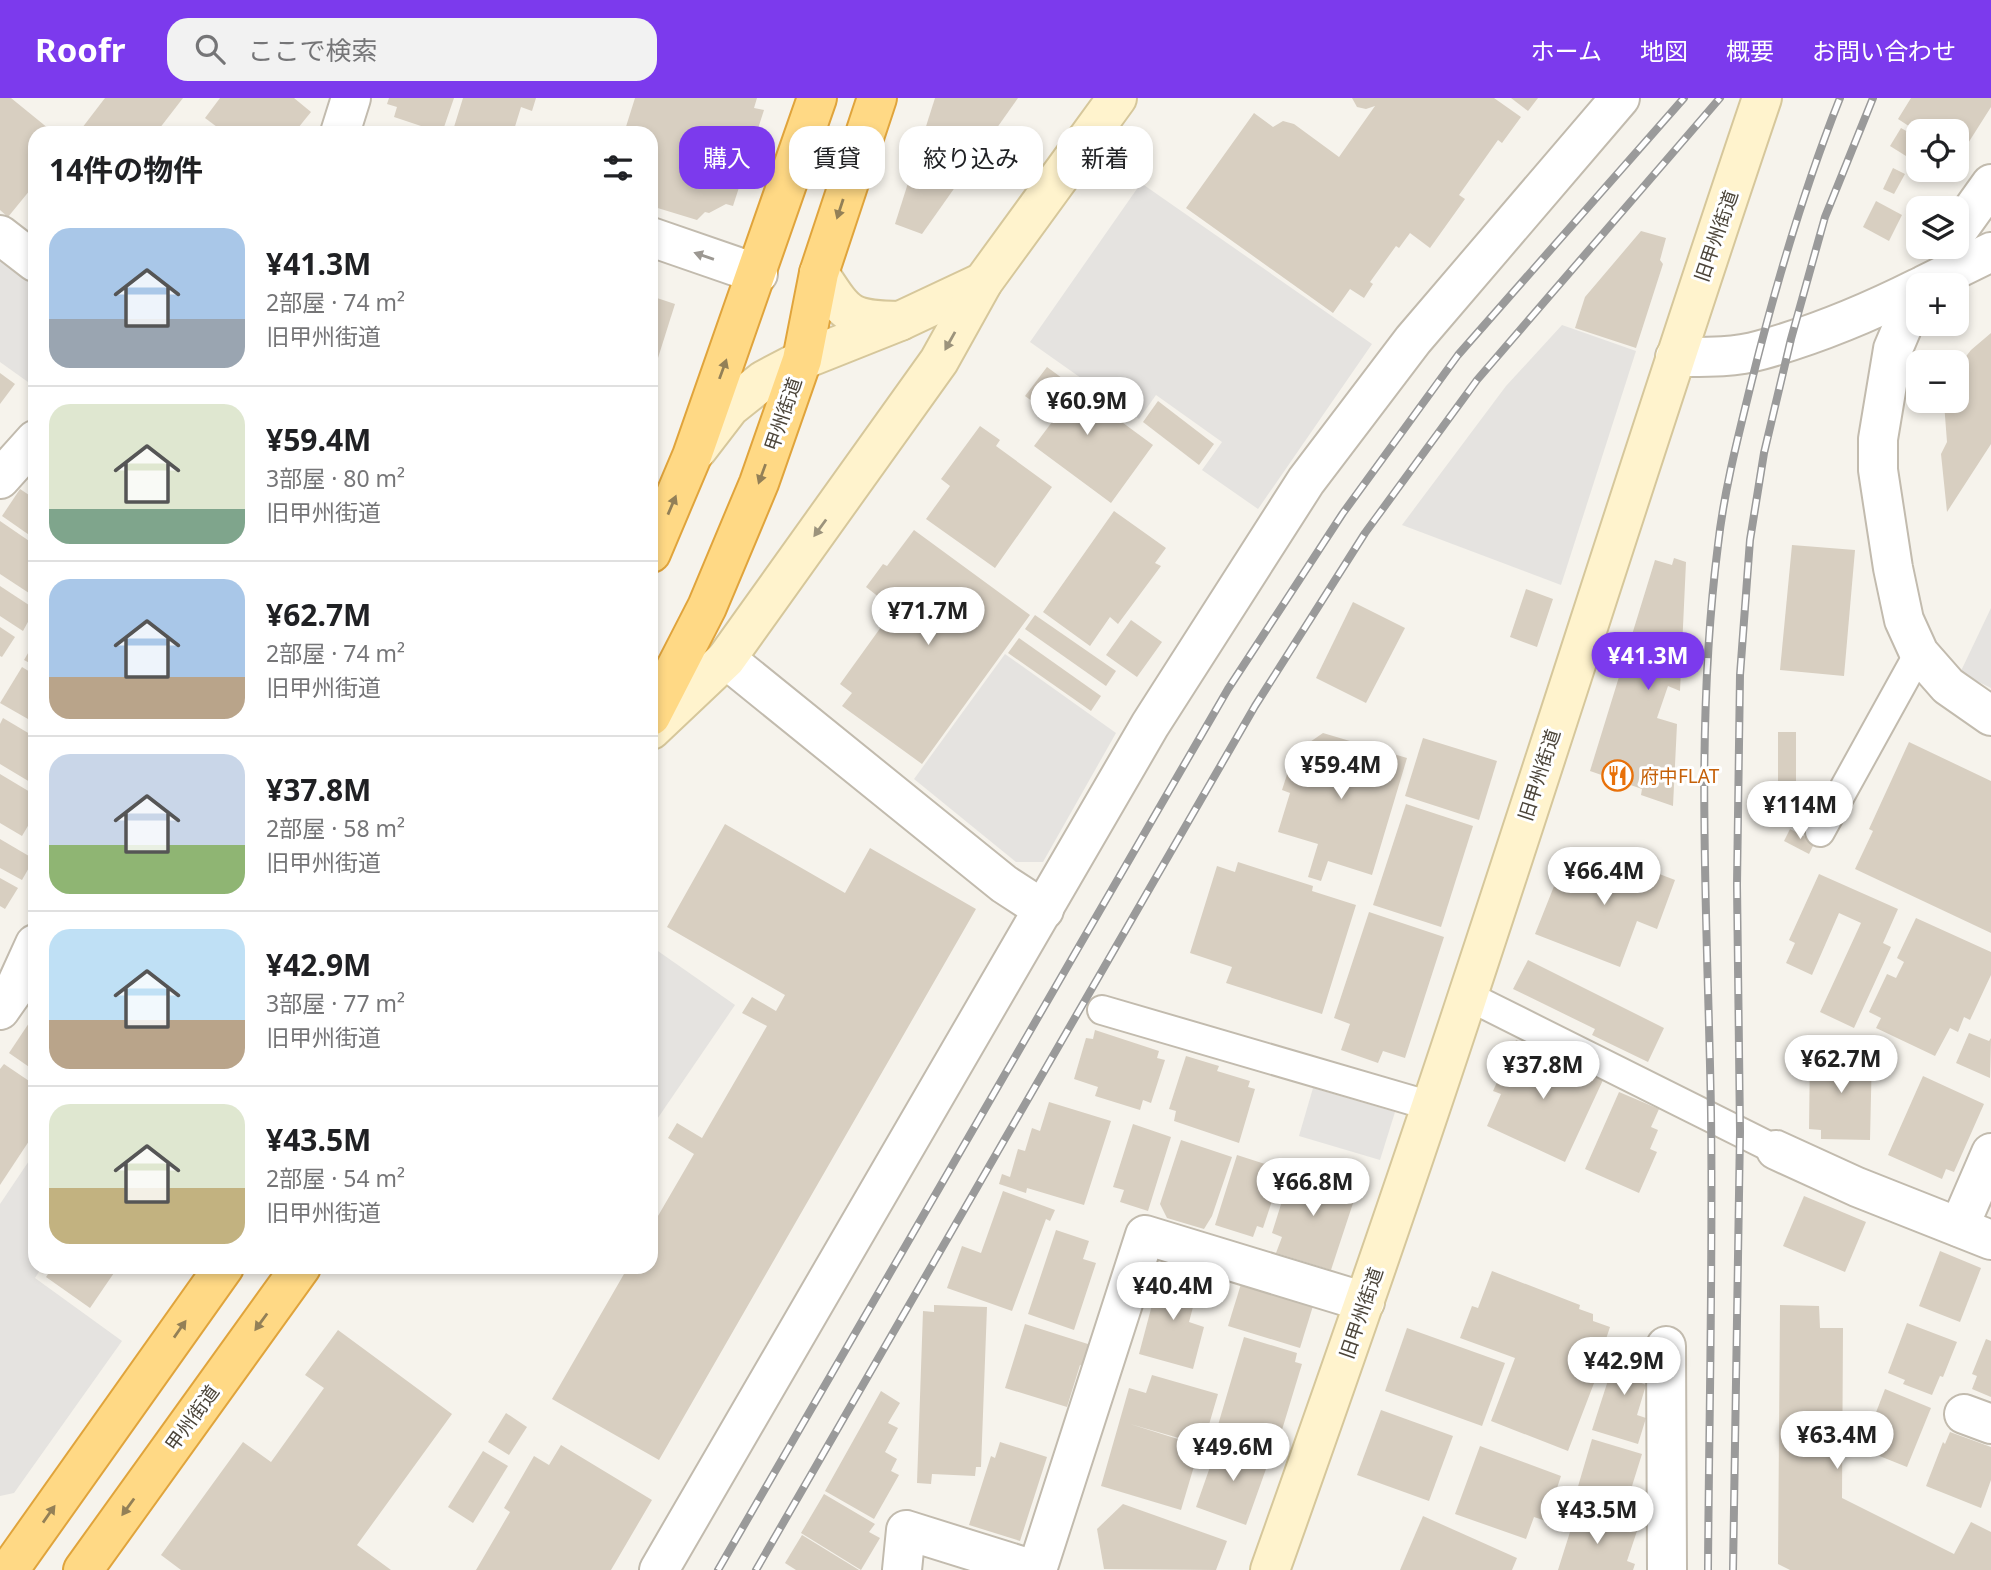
<!DOCTYPE html>
<html lang="ja">
<meta charset="utf-8">
<style>
body{margin:0;font-family:"Noto Sans","Noto Sans JP",sans-serif;background:#f2f2f2;color:#202124;height:100vh;display:flex;flex-direction:column;font-size:26px;white-space:nowrap}
*{box-sizing:border-box;margin:0}
p{font-size:23px;color:#757577}
.icon{flex:none;width:38px;height:38px;fill:none;stroke:currentColor;stroke-width:2;stroke-linecap:round;stroke-linejoin:round}
.map{position:relative;flex:1;overflow:hidden}
.sheet{position:absolute;left:28px;top:28px;width:630px;height:1148px;display:flex;flex-direction:column;background:#fff;border-radius:21px;box-shadow:0 4px 10px #0003}
.sheet>*{flex:none}
.guide{position:absolute;left:679px;top:28px;width:665px;height:63px;display:flex;gap:14px}
.controls{position:absolute;left:1906px;top:21px;display:grid;gap:14px}
.controls a{display:grid;place-items:center;width:63px;height:63px;border-radius:14px;background:#fff;box-shadow:0 4px 10px #0003;font-size:35px}
.price{position:absolute;translate:-50% -60px;padding:0 16px;border-radius:24px;background:#fff;color:#222;font-size:23px;line-height:46px;filter:drop-shadow(0 2px 4px #0008)}
.price::after{content:'';position:absolute;left:50%;top:42px;width:21px;height:16px;margin-left:-10px;background:inherit;clip-path:polygon(0 0,100% 0,50% 100%)}
.price.on{background:#7c3aed;color:#fff}
ul{padding:0;list-style:none}
li{display:flex;align-items:center;gap:21px;height:175px;padding:0 21px}
li+li{border-top:2px solid #e0e0e0}
li span{display:grid;place-items:center;flex:none;width:196px;height:140px;border-radius:21px;color:#555}
li>.icon{margin-inline-start:auto}
span .icon{width:84px;height:84px;fill:#fffc;stroke-width:1}
li b{font-size:30px}
h2{display:flex;justify-content:space-between;align-items:center;height:84px;padding:0 21px;font-size:30px}
.pill{padding:0 24px;border-radius:21px;background:#fff;box-shadow:0 4px 10px #0003;font-size:24px;line-height:63px}
.pill.on{background:#7c3aed;color:#fff}
header{display:flex;align-items:center;gap:42px;box-sizing:border-box;height:98px;padding:0 35px;background:#7c3aed;color:#fff}
header strong{font-size:33px}
nav{display:flex;gap:38px;margin-inline-start:auto;font-size:24px}
.search{width:490px;height:63px;background:#f2f2f2;display:flex;align-items:center;gap:18px;box-sizing:border-box;padding:0 24px;border-radius:21px;color:#757577;font-size:26px}
.map>svg:first-child{display:block}
.parking{fill:#e5e3e0}
.building{fill:#d8cfc1}
.lines{fill:none;stroke-linecap:round;stroke-linejoin:round}
.service-casing{stroke:#c2bbae;stroke-width:32}
.minor-casing{stroke:#c2bbae;stroke-width:42}
.secondary-casing{stroke:#d6c79b;stroke-width:42}
.trunk-casing{stroke:#e0a43c;stroke-width:42}
.service{stroke:#fff;stroke-width:28}
.minor{stroke:#fff;stroke-width:38}
.secondary{stroke:#fff3cd;stroke-width:38}
.trunk{stroke:#ffd985;stroke-width:38}
.rail-casing{stroke:#9a9a9a;stroke-width:8}
.rail{stroke:#fff;stroke-width:5;stroke-dasharray:16;stroke-linecap:butt}
.oneway{fill:#938057}
.oneway2{fill:#9c9892}
.oneway3{fill:#9c937c}
.labels{text-anchor:middle;stroke-width:6;stroke-linejoin:round;paint-order:stroke}
.street-label{font-size:19px;fill:#4b4439;stroke:#fff}
.food-label{font-size:19px;fill:#c56008;stroke:#fff;text-anchor:start}
</style>
<header>
<strong>Roofr</strong>
<div class="search"><svg class="icon" aria-label="search" viewBox="0 0 24 24"><circle cx="10" cy="10" r="6"/><path d="M15 15l6 6"/></svg>ここで検索</div>
<nav><a>ホーム</a><a>地図</a><a>概要</a><a>お問い合わせ</a></nav>
</header>
<div class="map">
<svg width="1991" height="1472" viewBox="0 0 1991 1472">
<rect width="100%" height="100%" fill="#f6f3ec"/>
<g class="parking">
<polygon points="1141,85 1372,246 1258,411 1202,372 1222,344 1156,297 1139,321 1030,244"/>
<polygon points="0,157 35,186 35,289 0,264"/>
<polygon points="1562,227 1636,253 1561,487 1402,427 1506,288"/>
<polygon points="1991,510 1991,590 1960,575"/>
<polygon points="1005,556 1116,635 1043,764 1016,764 914,681"/>
<polygon points="655,851 735,907 651,1030 651,857"/>
<polygon points="1313,990 1395,1014 1380,1062 1299,1038"/>
<polygon points="35,1054 35,1169 42,1169 35,1180 122,1243 14,1395 0,1398 0,1106"/>
</g>
<g class="building">
<polygon points="0,0 11,0 54,35 35,35 35,86 8,119 0,112"/>
<polygon points="105,0 183,0 156,35 88,35 82,30"/>
<polygon points="220,0 294,0 311,14 294,35 225,35 205,20"/>
<polygon points="389,0 454,0 442,35 394,19 397,9 387,6"/>
<polygon points="463,0 536,0 532,13 521,9 513,35 473,35 454,29"/>
<polygon points="635,0 757,0 754,10 764,12 733,108 726,106 709,115 705,114 697,122 651,108 651,35 624,35"/>
<polygon points="935,0 1018,0 922,136 895,126"/>
<polygon points="1352,0 1494,0 1521,19 1502,45 1498,42 1459,97 1465,101 1430,150 1410,135 1399,150 1396,148 1370,184 1373,186 1364,200 1350,191 1333,215 1186,110 1254,15 1273,29 1283,23 1294,26 1339,59 1375,8 1366,11 1357,9"/>
<polygon points="1511,0 1538,0 1528,13"/>
<polygon points="1911,0 1991,0 1991,9 1958,61 1956,33 1918,34 1898,21"/>
<polygon points="1901,30 1917,39 1906,58 1890,48"/>
<polygon points="1893,70 1905,76 1894,96 1883,91"/>
<polygon points="1876,103 1902,117 1889,143 1863,129"/>
<polygon points="1641,133 1666,140 1660,162 1663,166 1636,250 1575,230 1585,199"/>
<polygon points="651,198 675,206 652,279 651,279"/>
<polygon points="1991,235 1991,346 1947,414 1941,356 1947,344 1944,305 1956,303 1956,271 1971,252"/>
<polygon points="1047,269 1153,347 1111,405 1034,348 1055,320 1025,298"/>
<polygon points="0,275 15,286 0,306"/>
<polygon points="1158,303 1214,346 1199,367 1143,324"/>
<polygon points="980,328 1000,342 996,348 1052,389 995,470 926,421 950,388 941,381"/>
<polygon points="20,391 35,401 35,441 2,418"/>
<polygon points="1114,413 1166,450 1155,465 1161,468 1118,526 1110,519 1090,548 1043,514"/>
<polygon points="0,423 35,447 35,499 0,476"/>
<polygon points="914,432 1030,517 922,666 842,608 852,595 840,586 894,511 866,489 883,466 887,468"/>
<polygon points="1792,447 1855,452 1844,578 1780,572"/>
<polygon points="1674,460 1686,464 1680,593 1668,588 1657,620 1677,626 1673,708 1641,697 1642,691 1590,673 1655,462 1672,467"/>
<polygon points="0,488 35,511 23,533 0,518"/>
<polygon points="1526,491 1553,501 1537,549 1510,539"/>
<polygon points="1353,504 1405,530 1366,605 1316,580"/>
<polygon points="1035,517 1116,573 1106,588 1025,531"/>
<polygon points="1131,522 1162,544 1137,579 1106,557"/>
<polygon points="0,529 15,539 2,559 0,558"/>
<polygon points="1019,540 1101,598 1091,613 1008,555"/>
<polygon points="35,543 35,568 24,562"/>
<polygon points="22,569 35,577 35,625 0,605"/>
<polygon points="3,620 35,639 35,687 0,666 0,626"/>
<rect x="1778" y="634" width="18" height="53"/>
<polygon points="1323,635 1407,660 1372,777 1328,763 1321,783 1308,779 1318,746 1278,734 1290,695 1282,692 1294,655"/>
<polygon points="1423,640 1497,663 1479,722 1405,698"/>
<polygon points="1909,644 1991,683 1991,835 1855,771 1873,733 1869,731"/>
<polygon points="0,676 35,697 35,716 22,738 0,725"/>
<polygon points="1406,706 1473,728 1441,829 1373,807"/>
<polygon points="725,726 845,795 870,750 976,811 659,1362 552,1301 628,1169 651,1169 651,1130 694,1056 668,1040 677,1025 702,1040 767,928 742,915 752,899 776,913 785,897 667,829"/>
<polygon points="1790,731 1815,744 1809,756 1784,743"/>
<polygon points="0,741 34,761 22,782 0,770"/>
<polygon points="1602,754 1675,782 1657,831 1637,823 1620,869 1535,836 1564,763 1594,774"/>
<polygon points="1238,764 1313,788 1312,793 1356,807 1322,916 1226,885 1232,869 1190,855 1217,768 1235,774"/>
<polygon points="1819,776 1898,811 1883,845 1891,849 1854,930 1820,914 1861,825 1839,815 1812,877 1786,865 1795,845 1789,842"/>
<polygon points="0,780 18,790 5,811 0,808"/>
<polygon points="1369,814 1444,839 1405,960 1383,953 1378,965 1341,952 1350,926 1334,920"/>
<polygon points="1916,820 1991,854 1991,877 1970,922 1964,919 1958,934 1950,930 1935,958 1876,930 1881,920 1869,914 1887,876 1896,880 1904,864 1897,860"/>
<polygon points="1528,862 1664,930 1648,964 1592,937 1595,931 1513,891"/>
<polygon points="35,916 35,973 9,955"/>
<polygon points="1095,932 1159,953 1157,960 1165,962 1151,1005 1143,1002 1140,1012 1095,998 1098,989 1074,981 1086,940 1093,941"/>
<polygon points="1969,935 1989,943 1991,940 1990,980 1956,965"/>
<polygon points="1516,942 1603,982 1565,1064 1487,1028 1501,996 1493,993"/>
<polygon points="1810,953 1872,954 1870,1042 1821,1041 1821,1032 1809,1031"/>
<polygon points="1186,958 1219,968 1217,973 1250,983 1248,989 1255,991 1239,1045 1174,1023 1176,1013 1169,1011"/>
<polygon points="4,966 35,987 35,1034 0,1087 0,971"/>
<polygon points="1923,978 1984,1006 1954,1074 1946,1071 1942,1081 1888,1057"/>
<polygon points="1619,994 1659,1011 1651,1029 1658,1032 1650,1051 1657,1054 1639,1095 1585,1071"/>
<polygon points="1049,1004 1111,1023 1084,1107 1027,1090 1026,1095 999,1086 1002,1076 1010,1079 1018,1051 1025,1053 1032,1030 1040,1033"/>
<polygon points="1133,1026 1171,1039 1148,1113 1120,1104 1124,1092 1113,1089"/>
<polygon points="1181,1042 1232,1059 1212,1118 1204,1131 1167,1120 1160,1106"/>
<polygon points="1237,1057 1274,1069 1265,1098 1273,1100 1263,1130 1257,1128 1253,1139 1215,1127"/>
<polygon points="1293,1068 1358,1090 1331,1172 1276,1155 1282,1139 1272,1135"/>
<polygon points="1003,1093 1055,1112 1050,1123 1046,1121 1012,1213 947,1190 962,1148 981,1155"/>
<polygon points="1804,1098 1866,1124 1845,1174 1783,1148"/>
<polygon points="1056,1132 1089,1143 1083,1161 1096,1165 1074,1232 1028,1216"/>
<polygon points="1940,1153 1981,1170 1960,1224 1919,1208"/>
<polygon points="53,1169 118,1169 90,1210 46,1179"/>
<polygon points="1161,1173 1200,1183 1189,1224 1204,1229 1193,1271 1139,1256"/>
<polygon points="1492,1173 1580,1207 1579,1211 1593,1216 1593,1223 1610,1229 1605,1244 1609,1246 1568,1353 1491,1323 1515,1260 1460,1240 1472,1208 1478,1210"/>
<polygon points="1241,1186 1313,1208 1300,1250 1228,1228"/>
<polygon points="934,1207 987,1209 981,1369 976,1369 975,1378 932,1376 931,1386 917,1385 923,1213 934,1214"/>
<polygon points="1780,1207 1819,1208 1820,1230 1843,1230 1842,1400 1954,1456 1971,1424 1991,1434 1991,1472 1790,1472 1778,1466"/>
<polygon points="1907,1225 1957,1244 1943,1279 1940,1278 1932,1297 1903,1286 1905,1282 1888,1275"/>
<polygon points="1025,1226 1091,1247 1083,1268 1080,1267 1067,1309 1005,1290"/>
<polygon points="1407,1230 1505,1265 1482,1328 1385,1293"/>
<polygon points="338,1232 452,1316 357,1447 391,1472 181,1472 161,1457 243,1344 271,1364 324,1290 305,1277"/>
<polygon points="1244,1239 1297,1255 1295,1264 1302,1266 1278,1345 1218,1327"/>
<polygon points="1986,1241 1991,1243 1991,1299 1972,1291 1977,1278 1972,1276"/>
<polygon points="1620,1245 1649,1253 1639,1284 1646,1287 1637,1317 1646,1320 1638,1346 1592,1332"/>
<polygon points="1152,1277 1218,1296 1203,1347 1130,1326 1200,1348 1181,1412 1101,1388 1129,1290 1146,1295"/>
<polygon points="1885,1291 1931,1310 1907,1369 1862,1351"/>
<polygon points="881,1293 900,1305 888,1325 898,1330 885,1354 897,1361 891,1373 899,1377 874,1421 825,1393"/>
<polygon points="1381,1312 1453,1338 1429,1403 1357,1377"/>
<polygon points="506,1315 527,1329 509,1357 488,1344"/>
<polygon points="1950,1334 1991,1349 1991,1382 1981,1410 1926,1388 1943,1344 1945,1346"/>
<polygon points="1592,1341 1642,1356 1623,1417 1574,1402"/>
<polygon points="1000,1344 1047,1359 1020,1443 969,1427 991,1358 995,1360"/>
<polygon points="1218,1346 1245,1355 1247,1349 1271,1357 1246,1427 1196,1409"/>
<polygon points="561,1347 652,1402 611,1472 476,1472 510,1414 504,1410 534,1358 549,1367"/>
<polygon points="1480,1348 1561,1378 1546,1423 1534,1419 1526,1441 1455,1416"/>
<polygon points="483,1353 508,1368 473,1425 448,1409"/>
<polygon points="824,1396 875,1426 869,1434 880,1440 861,1472 801,1435"/>
<polygon points="1123,1406 1227,1443 1216,1472 1104,1471 1097,1431"/>
<polygon points="1576,1415 1637,1433 1627,1463 1635,1466 1633,1472 1558,1472"/>
<polygon points="1423,1418 1517,1460 1512,1472 1400,1472"/>
<polygon points="802,1437 859,1472 796,1472 785,1465"/>
</g>
<g class="lines">
<defs>
<g id="service">
<polyline points="1820,734 1919,555"/>
<polyline points="1468,898 1776,1052"/>
<polyline points="1102,912 1431,1008"/>
</g>
<g id="minor">
<polyline points="340,35 351,0"/>
<polyline points="1956,135 1991,86"/>
<polyline points="0,137 35,164"/>
<polyline points="651,139 758,176"/>
<polyline points="1924,187 1991,154"/>
<polyline points="1918,192 1893,251 1878,341 1878,372 1893,470 1904,522 1919,555 1948,588 1991,618"/>
<path d="M1675 259C1703 259 1733 260 1761 252 1815 237 1868 215 1918 190"/>
<polyline points="0,381 35,342"/>
<polyline points="726,561 1004,786 1044,812"/>
<polyline points="0,912 14,892 35,846"/>
<polyline points="1776,1052 1857,1089 1991,1142"/>
<polyline points="1959,1129 1991,1055"/>
<polyline points="1666,1248 1667,1472"/>
<polyline points="1964,1316 1991,1326"/>
<polyline points="659,1472 1150,627 1306,383 1413,242 1620,0"/>
<polyline points="902,1472 906,1432 1034,1472"/>
<polyline points="1037,1472 1145,1137 1365,1204"/>
</g>
<g id="secondary">
<path d="M819 175C847 218 848 222 900 223"/>
<polyline points="697,352 730,309 764,282 802,262 900,223 983,184"/>
<polyline points="651,632 726,561 939,263 983,184 1117,0"/>
<path d="M1270 1472C1338 1281 1405 1089 1468 897 1567 598 1661 298 1762 0"/>
</g>
<g id="trunk">
<polyline points="651,455 692,358 817,0"/>
<polyline points="651,618 707,509 759,385 802,262 819,175 877,0"/>
<polyline points="9,1472 224,1169"/>
<polyline points="83,1472 301,1169"/>
</g>
</defs>
<use href="#service" class="service-casing"/>
<use href="#minor" class="minor-casing"/>
<use href="#secondary" class="secondary-casing"/>
<use href="#trunk" class="trunk-casing"/>
<use href="#service" class="service"/>
<use href="#minor" class="minor"/>
<use href="#secondary" class="secondary"/>
<use href="#trunk" class="trunk"/>
<defs>
<g id="rail">
<polyline points="718,1472 1228,591 1343,415 1458,257 1684,0"/>
<polyline points="756,1472 1255,608 1365,435 1477,282 1720,0"/>
<path d="M1708 1472C1709 1320 1713 1167 1711 1015 1708 827 1694 635 1718 447 1724 393 1738 339 1751 286 1775 189 1803 93 1840 0"/>
<polyline points="1733,1472 1740,1034 1737,787 1740,577 1750,442 1764,355 1791,241 1825,119 1873,0"/>
</g>
</defs>
<use href="#rail" class="rail-casing"/>
<use href="#rail" class="rail"/>
</g>
<defs><path id="oneway-solid" d="M-6-.8H1V-3.2L6.5 0L1 3.2V.8H-6Z" transform="scale(1.75)"/></defs>
<g class="oneway">
<use href="#oneway-solid" transform="translate(840 111) rotate(108)"/>
<use href="#oneway-solid" transform="translate(723 271) rotate(-70)"/>
<use href="#oneway-solid" transform="translate(762 376) rotate(110)"/>
<use href="#oneway-solid" transform="translate(672 407) rotate(-67)"/>
<use href="#oneway-solid" transform="translate(261 1224) rotate(126)"/>
<use href="#oneway-solid" transform="translate(180 1231) rotate(-55)"/>
<use href="#oneway-solid" transform="translate(128 1409) rotate(126)"/>
<use href="#oneway-solid" transform="translate(49 1416) rotate(-55)"/>
</g>
<use class="oneway2" href="#oneway-solid" transform="translate(704 158) rotate(-161)"/>
<g class="oneway3">
<use href="#oneway-solid" transform="translate(950 243) rotate(119)"/>
<use href="#oneway-solid" transform="translate(820 430) rotate(126)"/>
</g>
<defs>
<symbol id="restaurant-ring" viewBox="-11 -11 22 22"><circle r="9.5" fill="#fff" stroke="#e8710a" stroke-width="1.5"/><path d="M-5-6h1v4h1v-4h1v4h1v-4h1v5L-1.5 .5V6h-2V.5L-5-1ZM5-6V6H3V1.5H1.5Q1.5-4 5-6Z" fill="#e8710a"/></symbol>
</defs>
<g fill-rule="evenodd">
<use href="#restaurant-ring" x="1600" y="660" width="35" height="35"/>
</g>
<g class="labels">
<g class="street-label">
<text transform="translate(1716 138) rotate(-71)" y="7">旧甲州街道</text>
<text transform="translate(783 316) rotate(-71)" y="7">甲州街道</text>
<text transform="translate(1539 677) rotate(-72)" y="7">旧甲州街道</text>
<text transform="translate(1361 1215) rotate(-71)" y="7">旧甲州街道</text>
<text transform="translate(192 1320) rotate(-54)" y="7">甲州街道</text>
</g>
<g class="food-label">
<text x="1640" y="685">府中FLAT</text>
</g>
</g>
</svg>
<div class="controls">
<a><svg class="icon" aria-label="locate" viewBox="0 0 24 24"><circle cx="12" cy="12" r="6"/><path d="M12 2v4M12 18v4M2 12h4M18 12h4"/></svg></a>
<a><svg class="icon" aria-label="layers" viewBox="0 0 24 24"><path d="M12 4l9 5-9 5-9-5zM3 14l9 5 9-5"/></svg></a>
<a>+</a>
<a>−</a>
</div>
<b class="price" style="left:1087px;top:339px">¥60.9M</b>
<b class="price" style="left:928px;top:549px">¥71.7M</b>
<b class="price on" style="left:1648px;top:594px">¥41.3M</b>
<b class="price" style="left:1341px;top:703px">¥59.4M</b>
<b class="price" style="left:1800px;top:743px">¥114M</b>
<b class="price" style="left:1604px;top:809px">¥66.4M</b>
<b class="price" style="left:1841px;top:997px">¥62.7M</b>
<b class="price" style="left:1543px;top:1003px">¥37.8M</b>
<b class="price" style="left:1313px;top:1120px">¥66.8M</b>
<b class="price" style="left:1173px;top:1224px">¥40.4M</b>
<b class="price" style="left:1624px;top:1299px">¥42.9M</b>
<b class="price" style="left:1837px;top:1373px">¥63.4M</b>
<b class="price" style="left:1233px;top:1385px">¥49.6M</b>
<b class="price" style="left:1597px;top:1448px">¥43.5M</b>
<div class="guide">
<a class="pill on">購入</a>
<a class="pill">賃貸</a>
<a class="pill">絞り込み</a>
<a class="pill">新着</a>
</div>
<section class="sheet">
<h2>14件の物件<svg class="icon" aria-label="filters" viewBox="0 0 24 24"><path d="M4 7h16M4 17h16"/><circle cx="9" cy="7" r="2"/><circle cx="15" cy="17" r="2"/></svg></h2>
<ul>
<li><span style="background:linear-gradient(#a9c7e8 65%,#9aa5b1 0)"><svg class="icon" aria-label="home" viewBox="0 0 24 24"><path d="M3 11l9-7 9 7M6 9v11h12V9"/></svg></span><div><b>¥41.3M</b><p>2部屋 · 74 m²</p><p>旧甲州街道</p></div></li>
<li><span style="background:linear-gradient(#dfe7d0 75%,#7fa58c 0)"><svg class="icon" aria-label="home" viewBox="0 0 24 24"><path d="M3 11l9-7 9 7M6 9v11h12V9"/></svg></span><div><b>¥59.4M</b><p>3部屋 · 80 m²</p><p>旧甲州街道</p></div></li>
<li><span style="background:linear-gradient(#a9c7e8 70%,#b9a48a 0)"><svg class="icon" aria-label="home" viewBox="0 0 24 24"><path d="M3 11l9-7 9 7M6 9v11h12V9"/></svg></span><div><b>¥62.7M</b><p>2部屋 · 74 m²</p><p>旧甲州街道</p></div></li>
<li><span style="background:linear-gradient(#c9d6e8 65%,#8fb573 0)"><svg class="icon" aria-label="home" viewBox="0 0 24 24"><path d="M3 11l9-7 9 7M6 9v11h12V9"/></svg></span><div><b>¥37.8M</b><p>2部屋 · 58 m²</p><p>旧甲州街道</p></div></li>
<li><span style="background:linear-gradient(#bfe0f5 65%,#b9a48a 0)"><svg class="icon" aria-label="home" viewBox="0 0 24 24"><path d="M3 11l9-7 9 7M6 9v11h12V9"/></svg></span><div><b>¥42.9M</b><p>3部屋 · 77 m²</p><p>旧甲州街道</p></div></li>
<li><span style="background:linear-gradient(#dfe7d0 60%,#c2b280 0)"><svg class="icon" aria-label="home" viewBox="0 0 24 24"><path d="M3 11l9-7 9 7M6 9v11h12V9"/></svg></span><div><b>¥43.5M</b><p>2部屋 · 54 m²</p><p>旧甲州街道</p></div></li>
</ul>
</section>
</div>
